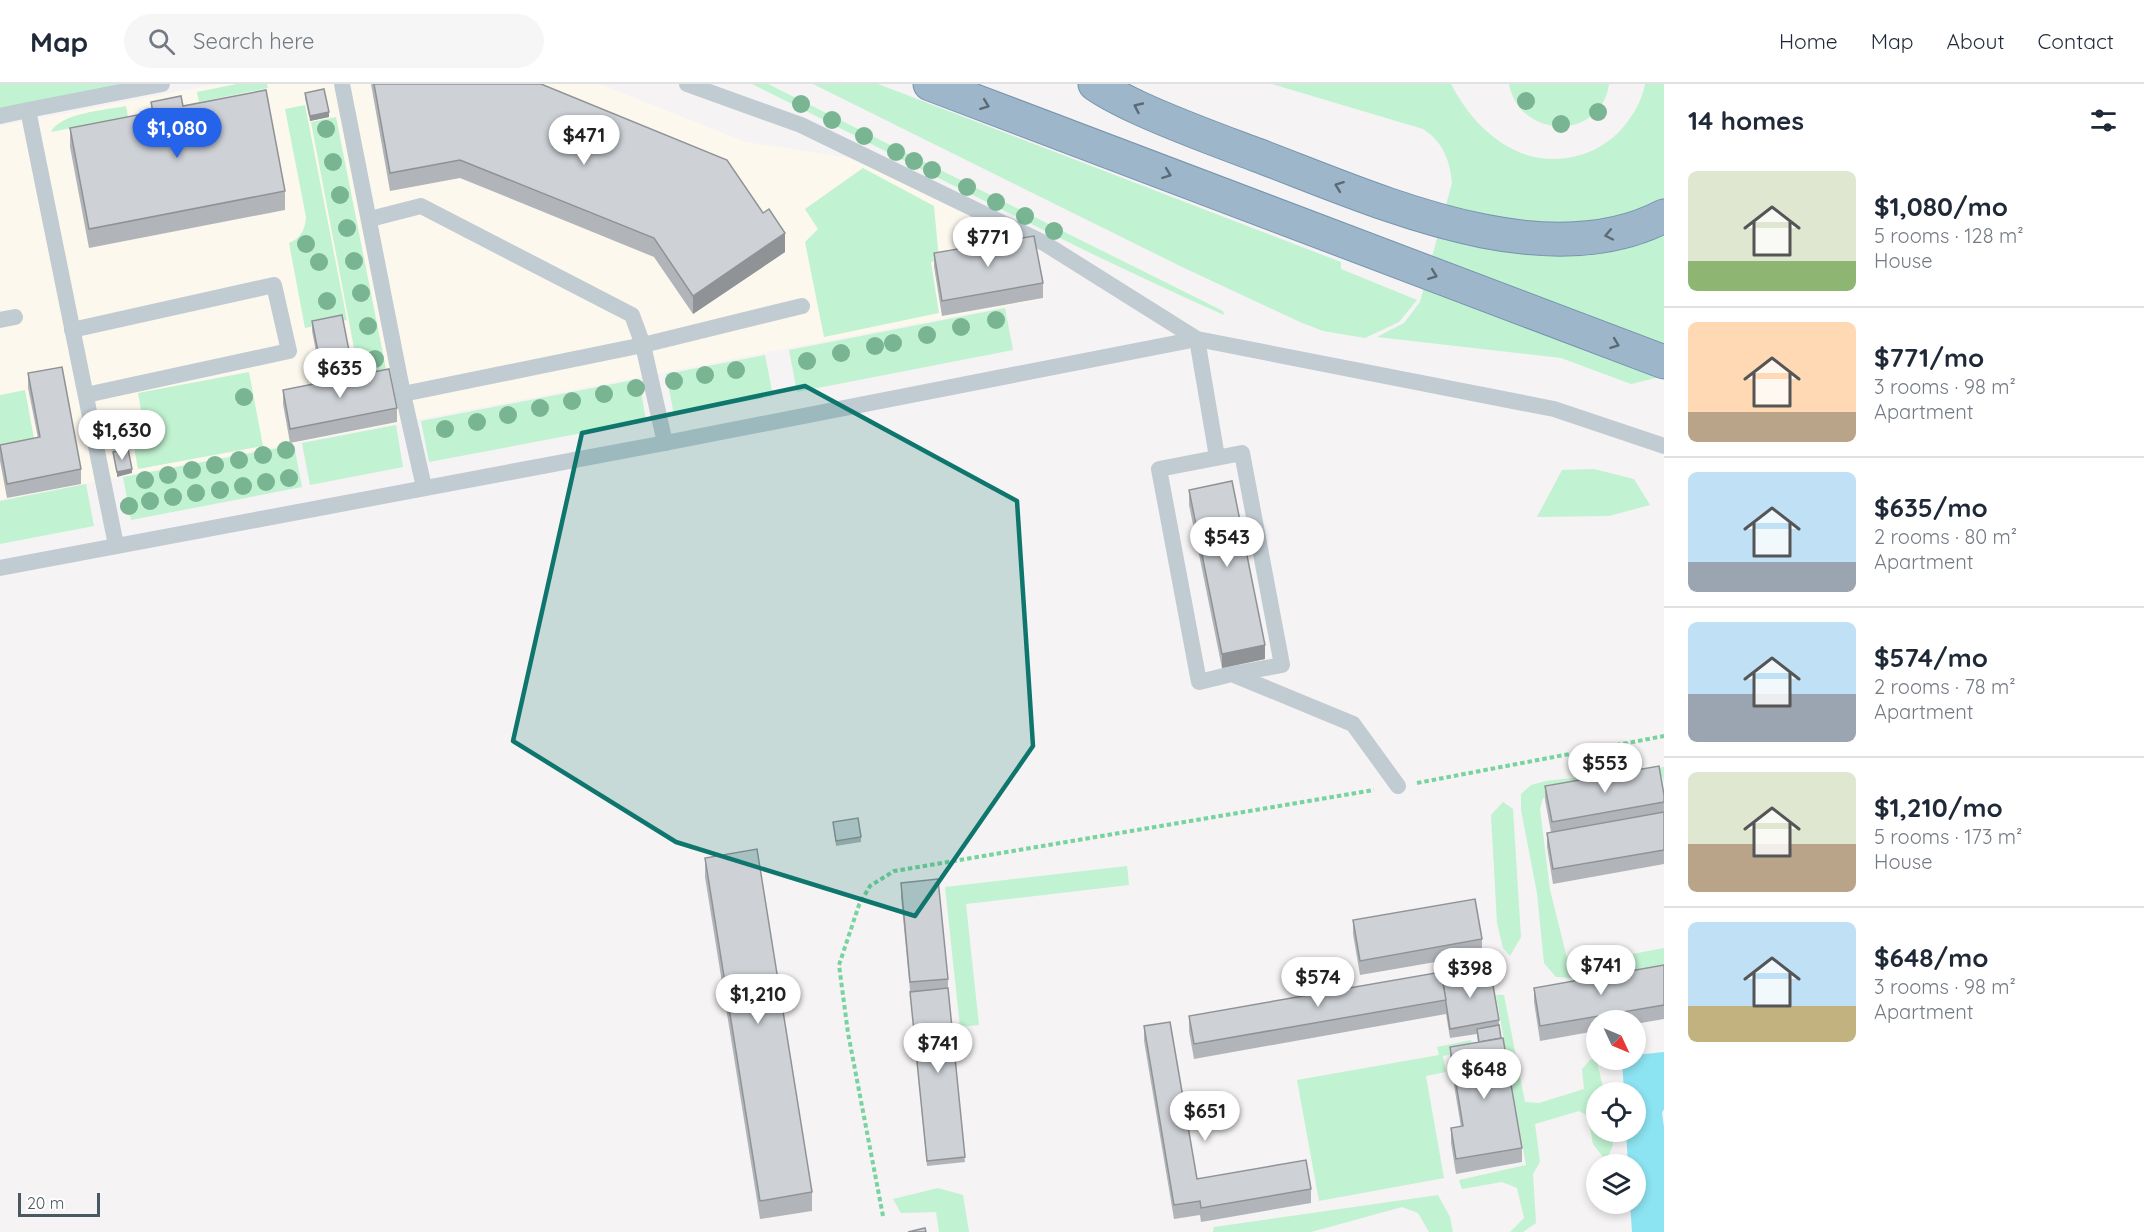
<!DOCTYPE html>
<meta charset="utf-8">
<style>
body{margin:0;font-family:Quicksand,sans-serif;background:#f6f6f7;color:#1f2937;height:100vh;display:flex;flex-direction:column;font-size:22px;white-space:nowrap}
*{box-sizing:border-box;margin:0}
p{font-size:20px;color:#747a83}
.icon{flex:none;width:33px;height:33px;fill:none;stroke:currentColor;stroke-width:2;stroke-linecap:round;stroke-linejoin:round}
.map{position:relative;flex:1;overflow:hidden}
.side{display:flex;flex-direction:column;background:#fff;width:480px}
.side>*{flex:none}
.needle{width:39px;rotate:134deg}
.controls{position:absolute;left:1586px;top:926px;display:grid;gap:12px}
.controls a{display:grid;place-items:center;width:60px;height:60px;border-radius:50%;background:#fff;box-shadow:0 3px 9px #0003;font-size:30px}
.scale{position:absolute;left:18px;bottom:15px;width:82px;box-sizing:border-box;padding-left:6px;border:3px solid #495861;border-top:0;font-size:16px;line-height:21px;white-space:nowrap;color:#495861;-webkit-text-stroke:4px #fff;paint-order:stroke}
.price{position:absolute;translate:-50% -51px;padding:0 14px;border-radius:21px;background:#fff;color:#222;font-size:20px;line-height:39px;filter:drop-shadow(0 2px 3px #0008)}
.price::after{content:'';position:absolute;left:50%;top:36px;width:18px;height:14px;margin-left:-9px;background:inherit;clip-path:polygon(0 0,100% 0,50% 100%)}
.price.current{background:#2563eb;color:#fff}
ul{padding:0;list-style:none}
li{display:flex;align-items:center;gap:18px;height:150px;padding:0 24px}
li+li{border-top:2px solid #e0e1e3}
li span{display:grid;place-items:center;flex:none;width:168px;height:120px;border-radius:9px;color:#555}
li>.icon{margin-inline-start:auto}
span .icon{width:72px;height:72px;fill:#fffc;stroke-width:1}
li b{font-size:26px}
h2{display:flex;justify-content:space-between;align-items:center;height:72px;padding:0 24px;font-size:26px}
header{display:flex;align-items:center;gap:36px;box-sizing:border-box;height:84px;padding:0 30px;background:#fff;border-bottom:2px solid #e0e1e3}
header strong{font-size:28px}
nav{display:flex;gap:33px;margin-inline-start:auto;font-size:21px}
.search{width:420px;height:54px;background:#f6f6f7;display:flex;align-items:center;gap:15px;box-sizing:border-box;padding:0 21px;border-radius:33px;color:#747a83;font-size:22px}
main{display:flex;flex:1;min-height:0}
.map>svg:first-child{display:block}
.commercial{fill:#fdf8ee}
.green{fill:#c1f2d1}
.water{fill:#8ce3f1}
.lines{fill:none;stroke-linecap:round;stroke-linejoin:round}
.trunk-casing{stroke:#7494af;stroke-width:35}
.path{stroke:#77d39f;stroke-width:4;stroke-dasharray:4.5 3;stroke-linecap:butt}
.service{stroke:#c0cbd2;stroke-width:16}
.trunk{stroke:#9eb6ca;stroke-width:33}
.tree{fill:#79b592}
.wall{fill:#b1b5b9}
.shaded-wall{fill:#909396}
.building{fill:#ced2d7;stroke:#909396;stroke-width:1.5}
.oneway{stroke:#5a6b76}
.marked{fill:#0f766e;fill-opacity:0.2;stroke:#0f766e;stroke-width:4.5;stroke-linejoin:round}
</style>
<header>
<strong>Map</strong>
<div class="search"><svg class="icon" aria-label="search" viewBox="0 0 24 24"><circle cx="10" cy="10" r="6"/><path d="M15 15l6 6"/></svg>Search here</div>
<nav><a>Home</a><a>Map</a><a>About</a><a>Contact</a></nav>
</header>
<main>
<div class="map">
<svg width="1664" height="1148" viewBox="0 0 1664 1148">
<rect width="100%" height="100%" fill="#f5f3f3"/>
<polygon class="commercial" points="217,0 600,0 746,58 863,76 1036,164 1044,215 0,416 0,42"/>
<g class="green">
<polygon points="0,0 122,0 0,25"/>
<polygon points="237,0 267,0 268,4 199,18 197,8"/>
<path d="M752 0H768L1223 227 1224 231C1064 160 909 78 752 0Z"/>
<polygon points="813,0 878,0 1341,178 1341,185 1417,216 1399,238 1365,254 1323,247 1300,238 1180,182"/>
<path d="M1272 0H1451C1473 43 1515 82 1567 74 1587 71 1605 62 1619 48 1631 35 1642 18 1645 0H1664V292L1631 300 1561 274 1377 253 1404 239 1420 218 1452 99C1450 76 1443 58 1423 45Z"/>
<path d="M1509 0H1609C1601 57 1520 56 1509 0Z"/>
<path d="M305 21 347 236 305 244 289 159C301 154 305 146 306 133L285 25Z"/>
<path d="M126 22 128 33 51 48C60 29 106 26 126 22Z"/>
<polygon points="336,33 388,295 361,301 311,38"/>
<polygon points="863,84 934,122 939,176 931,178 939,229 824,253 805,158 818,145 805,125"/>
<polygon points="1005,224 1013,266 797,308 789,266"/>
<polygon points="765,271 773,312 674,331 666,290"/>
<path d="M249 288 263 362 138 385 134 363 113 367C110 344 119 331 141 326L138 309Z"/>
<polygon points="639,295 646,337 429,378 421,337"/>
<polygon points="25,306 36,365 0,372 0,311"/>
<polygon points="396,341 403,383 310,401 302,359"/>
<polygon points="294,361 302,403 131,436 123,393"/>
<polygon points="1594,385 1634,395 1650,421 1609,432 1537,433 1562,386"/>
<polygon points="86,400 94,442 0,460 0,417"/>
<polygon points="1664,683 1664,698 1662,692 1543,714 1540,725 1550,806 1569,882 1664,864 1664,881 1590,895 1556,893 1544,879 1537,809 1521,726 1521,710 1531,701 1546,697"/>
<polygon points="1503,718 1513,725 1521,853 1510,872 1503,864 1497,839 1491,731"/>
<polygon points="1127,782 1129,801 966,820 979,941 960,943 945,803"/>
<polygon points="1496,911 1504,911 1525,1018 1539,1019 1584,1005 1582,985 1591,975 1597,978 1604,1008 1596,1008 1596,1047 1611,1047 1613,1061 1606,1077 1593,1060 1588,1032 1579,1027 1535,1040 1540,1078 1533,1090 1536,1139 1523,1148 1510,1148 1524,1134 1517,1104 1502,1098 1462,1105 1459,1096 1526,1081"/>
<polygon points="1471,956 1473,966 1443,972 1446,988 1426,992 1444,1094 1319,1117 1297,996 1439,971 1437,963"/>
<polygon points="938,1104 963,1111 969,1148 939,1148 936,1128 901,1129 893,1115"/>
<polygon points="1438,1111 1450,1133 1453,1148 1429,1148 1418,1129 1402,1123 1311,1148 1213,1148 1214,1143"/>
</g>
<polygon class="water" points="1664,968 1664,1025 1662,1029 1664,1043 1664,1148 1632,1148 1630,1119 1635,1119 1635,1080 1628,1080 1626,1047 1635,1047 1635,1008 1624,1008 1622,975 1635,975 1635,971"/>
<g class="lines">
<defs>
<g id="trunk">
<polyline points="930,0 1664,278"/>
<path d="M1095 0C1109 10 1124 17 1139 24 1178 42 1217 56 1257 71 1374 115 1543 195 1664 132"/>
</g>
</defs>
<use href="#trunk" class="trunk-casing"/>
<g class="path">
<polyline points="1417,699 1664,652"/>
<polyline points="883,1132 848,949 839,881 859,821 870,802 894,787 1374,706"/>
</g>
<g class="service">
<polyline points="342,0 403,310 424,403"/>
<polyline points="687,0 801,41 1044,159 1197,255 1217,373"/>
<polyline points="0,32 28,26"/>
<polyline points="370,135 421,122 632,231 643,261 665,359"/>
<polyline points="0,236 15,233"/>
<polyline points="72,246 274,201 289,267 86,311"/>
<polyline points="403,310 643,261 802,222"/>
<polyline points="116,461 28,26 162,0"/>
<polyline points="0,484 665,359 1197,255 1554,325 1664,362"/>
<polyline points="1232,590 1282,581 1242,369 1159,385 1199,598 1232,590 1353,640 1398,702"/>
</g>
<use href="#trunk" class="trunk"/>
</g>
<g class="tree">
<circle cx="1526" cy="17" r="9"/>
<circle cx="801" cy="20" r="9"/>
<circle cx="1598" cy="28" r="9"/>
<circle cx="832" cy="36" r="9"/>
<circle cx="1561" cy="40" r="9"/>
<circle cx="326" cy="45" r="9"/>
<circle cx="864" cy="52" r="9"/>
<circle cx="896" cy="68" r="9"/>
<circle cx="914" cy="77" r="9"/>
<circle cx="333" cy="78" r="9"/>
<circle cx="932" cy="86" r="9"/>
<circle cx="967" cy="103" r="9"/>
<circle cx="340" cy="111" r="9"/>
<circle cx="996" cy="118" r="9"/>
<circle cx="1025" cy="132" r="9"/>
<circle cx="347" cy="144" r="9"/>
<circle cx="1054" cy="147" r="9"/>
<circle cx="306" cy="160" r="9"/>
<circle cx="354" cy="177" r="9"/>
<circle cx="319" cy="178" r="9"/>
<circle cx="361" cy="209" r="9"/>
<circle cx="327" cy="217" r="9"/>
<circle cx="996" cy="236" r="9"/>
<circle cx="368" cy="242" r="9"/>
<circle cx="961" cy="243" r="9"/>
<circle cx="927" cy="251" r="9"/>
<circle cx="893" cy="259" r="9"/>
<circle cx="875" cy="262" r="9"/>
<circle cx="841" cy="269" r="9"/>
<circle cx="375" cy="275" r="9"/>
<circle cx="807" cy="277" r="9"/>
<circle cx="736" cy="286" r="9"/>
<circle cx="705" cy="291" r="9"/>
<circle cx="674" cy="297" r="9"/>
<circle cx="636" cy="304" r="9"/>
<circle cx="604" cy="310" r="9"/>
<circle cx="244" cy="313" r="9"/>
<circle cx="572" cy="317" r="9"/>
<circle cx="540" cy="324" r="9"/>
<circle cx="508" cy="331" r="9"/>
<circle cx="477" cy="338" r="9"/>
<circle cx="445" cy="345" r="9"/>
<circle cx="286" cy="366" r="9"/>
<circle cx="263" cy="371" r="9"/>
<circle cx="239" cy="376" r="9"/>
<circle cx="215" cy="381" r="9"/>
<circle cx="192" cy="386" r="9"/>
<circle cx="168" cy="391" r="9"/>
<circle cx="289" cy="394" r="9"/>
<circle cx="145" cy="396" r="9"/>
<circle cx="266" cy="398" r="9"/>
<circle cx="243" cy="402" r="9"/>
<circle cx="220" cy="406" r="9"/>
<circle cx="196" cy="409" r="9"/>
<circle cx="173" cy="413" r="9"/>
<circle cx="150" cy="417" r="9"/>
<circle cx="129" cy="422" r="9"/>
</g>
<g class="wall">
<polygon points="371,0 541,0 785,168 693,230 654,173 460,94 390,107"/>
<polygon points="305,9 329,33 310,37 305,14"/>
<polygon points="151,18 183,22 285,107 285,126 89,164 70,63 70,44 151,28"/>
<polygon points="934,169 1043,199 1043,214 942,232 934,183"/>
<polygon points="312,237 354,292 397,324 397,338 290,359 283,320 283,306 322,298 312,247"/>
<polygon points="28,289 81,385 81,400 7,414 0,377 0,361 38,354 28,304"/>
<polygon points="1189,406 1265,575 1222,584 1189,421"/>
<polygon points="1545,702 1664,718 1664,780 1553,800 1547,763 1547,749 1551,748 1545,716"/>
<polygon points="833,738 861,753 861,758 836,762"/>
<polygon points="705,774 812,1108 812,1127 760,1135 705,793"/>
<polygon points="901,799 948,895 948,904 965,1078 927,1082 901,813"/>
<polygon points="1353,836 1482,855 1482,870 1360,891 1353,850"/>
<polygon points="1664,881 1664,935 1635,940 1635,936 1596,936 1596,947 1540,957 1534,918 1534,904"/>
<polygon points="1442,893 1499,936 1499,941 1522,1064 1522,1078 1456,1090 1451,1059 1451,1044 1461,1043 1450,977 1450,963 1478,958 1477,950 1450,954 1446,930 1194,975 1189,947 1189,932"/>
<polygon points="1144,942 1197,1095 1311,1105 1311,1119 1201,1138 1200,1131 1174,1135 1144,957"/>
</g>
<g class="shaded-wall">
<polygon points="329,28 329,33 310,37 310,32"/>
<polygon points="785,149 785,168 693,230 693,212"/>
<polygon points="132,385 132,389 117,393 117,388"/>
<polygon points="1265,561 1265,575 1222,584 1222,570"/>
</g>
<g class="building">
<polygon points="374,0 541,0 727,76 763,129 769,125 785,149 693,212 654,154 460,76 390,89"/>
<polygon points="324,5 329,28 310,32 305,9"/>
<polygon points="266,6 285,107 89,145 70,44 153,28 151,18 181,12 183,22"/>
<polygon points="1034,152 1043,199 942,217 934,169"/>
<polygon points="342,231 354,292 324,298 312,237"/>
<polygon points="62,283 81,385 7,400 0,361 40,353 28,289"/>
<polygon points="389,285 397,324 290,345 283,306"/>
<polygon points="128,365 132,385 117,388 113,368"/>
<polygon points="1232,397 1265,561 1222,570 1189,406"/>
<polygon points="1659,682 1664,711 1664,718 1552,738 1545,702"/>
<polygon points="1664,728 1664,766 1553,785 1547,749"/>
<polygon points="858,734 861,753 836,757 833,738"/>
<polygon points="757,765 812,1108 760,1117 705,774"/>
<polygon points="938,795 948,895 910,898 901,799"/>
<polygon points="1475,815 1482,855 1360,877 1353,836"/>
<polygon points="1664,881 1664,921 1540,942 1534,904"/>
<polygon points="1490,884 1499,936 1450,945 1442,893"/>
<polygon points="1441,888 1446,916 1194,960 1189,932"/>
<polygon points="948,904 965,1073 927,1077 910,908"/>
<polygon points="1170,938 1197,1095 1306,1076 1311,1105 1201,1124 1200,1117 1174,1121 1144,942"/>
<polygon points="1499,941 1501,954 1479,958 1477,945"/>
<polygon points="1503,954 1522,1064 1456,1075 1451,1044 1463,1042 1450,963"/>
<polygon points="925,1144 926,1148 908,1148"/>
</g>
<defs><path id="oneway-chevron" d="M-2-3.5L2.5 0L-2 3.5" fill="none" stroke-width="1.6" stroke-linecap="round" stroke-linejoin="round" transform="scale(1.5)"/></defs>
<g class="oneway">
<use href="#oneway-chevron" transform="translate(985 21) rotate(21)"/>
<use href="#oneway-chevron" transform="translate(1138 23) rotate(-155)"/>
<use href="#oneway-chevron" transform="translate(1167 90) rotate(21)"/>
<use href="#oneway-chevron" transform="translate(1339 102) rotate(-159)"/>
<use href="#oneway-chevron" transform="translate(1609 151) rotate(168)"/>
<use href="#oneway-chevron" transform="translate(1433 191) rotate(21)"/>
<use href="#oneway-chevron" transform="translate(1615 260) rotate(21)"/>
</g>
<path class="marked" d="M805 302 1017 417 1033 662 915 832 676 758 513 657 582 349Z"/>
</svg>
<div class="controls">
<a><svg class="needle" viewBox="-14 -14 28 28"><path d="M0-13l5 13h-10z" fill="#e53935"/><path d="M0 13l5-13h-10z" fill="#747a83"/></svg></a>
<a><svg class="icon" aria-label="locate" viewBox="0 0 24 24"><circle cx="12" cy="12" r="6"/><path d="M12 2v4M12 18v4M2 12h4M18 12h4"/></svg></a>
<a><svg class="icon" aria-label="layers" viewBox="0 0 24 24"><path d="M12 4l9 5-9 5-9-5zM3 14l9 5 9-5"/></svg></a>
</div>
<div class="scale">20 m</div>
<b class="price current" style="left:177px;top:75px">$1,080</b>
<b class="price" style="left:584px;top:82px">$471</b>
<b class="price" style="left:988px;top:184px">$771</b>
<b class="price" style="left:340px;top:315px">$635</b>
<b class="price" style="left:122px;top:377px">$1,630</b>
<b class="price" style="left:1227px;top:484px">$543</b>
<b class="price" style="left:1605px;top:710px">$553</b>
<b class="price" style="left:1601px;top:912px">$741</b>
<b class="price" style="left:1470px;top:915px">$398</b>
<b class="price" style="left:1318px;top:924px">$574</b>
<b class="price" style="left:758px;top:941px">$1,210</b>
<b class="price" style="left:938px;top:990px">$741</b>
<b class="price" style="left:1484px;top:1016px">$648</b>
<b class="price" style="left:1205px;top:1058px">$651</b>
</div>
<section class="side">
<h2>14 homes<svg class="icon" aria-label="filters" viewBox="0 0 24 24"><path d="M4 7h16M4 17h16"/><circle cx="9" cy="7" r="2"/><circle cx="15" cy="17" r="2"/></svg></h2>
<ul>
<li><span style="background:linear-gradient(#dfe7d0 75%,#8fb573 0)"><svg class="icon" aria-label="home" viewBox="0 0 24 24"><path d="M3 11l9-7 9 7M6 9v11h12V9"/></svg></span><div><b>$1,080/mo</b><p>5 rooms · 128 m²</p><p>House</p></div></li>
<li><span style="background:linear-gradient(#ffd9b3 75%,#b9a48a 0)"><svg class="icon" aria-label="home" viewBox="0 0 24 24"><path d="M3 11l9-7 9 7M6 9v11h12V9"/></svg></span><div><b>$771/mo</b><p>3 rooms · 98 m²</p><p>Apartment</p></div></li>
<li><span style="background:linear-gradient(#bfe0f5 75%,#9aa5b1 0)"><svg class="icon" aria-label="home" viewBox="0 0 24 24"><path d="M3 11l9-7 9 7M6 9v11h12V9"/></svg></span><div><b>$635/mo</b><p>2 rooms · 80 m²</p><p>Apartment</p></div></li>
<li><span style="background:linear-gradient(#bfe0f5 60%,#9aa5b1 0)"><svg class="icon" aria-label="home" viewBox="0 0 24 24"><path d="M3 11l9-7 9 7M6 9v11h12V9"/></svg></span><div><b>$574/mo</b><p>2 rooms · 78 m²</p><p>Apartment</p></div></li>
<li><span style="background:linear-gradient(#dfe7d0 60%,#b9a48a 0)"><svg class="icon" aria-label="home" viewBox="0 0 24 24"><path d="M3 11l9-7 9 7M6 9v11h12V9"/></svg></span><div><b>$1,210/mo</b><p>5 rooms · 173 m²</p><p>House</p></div></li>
<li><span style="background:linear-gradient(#bfe0f5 70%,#c2b280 0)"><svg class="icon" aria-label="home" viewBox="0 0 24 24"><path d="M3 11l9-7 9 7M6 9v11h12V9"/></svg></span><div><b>$648/mo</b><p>3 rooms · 98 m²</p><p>Apartment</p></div></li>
</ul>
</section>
</main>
